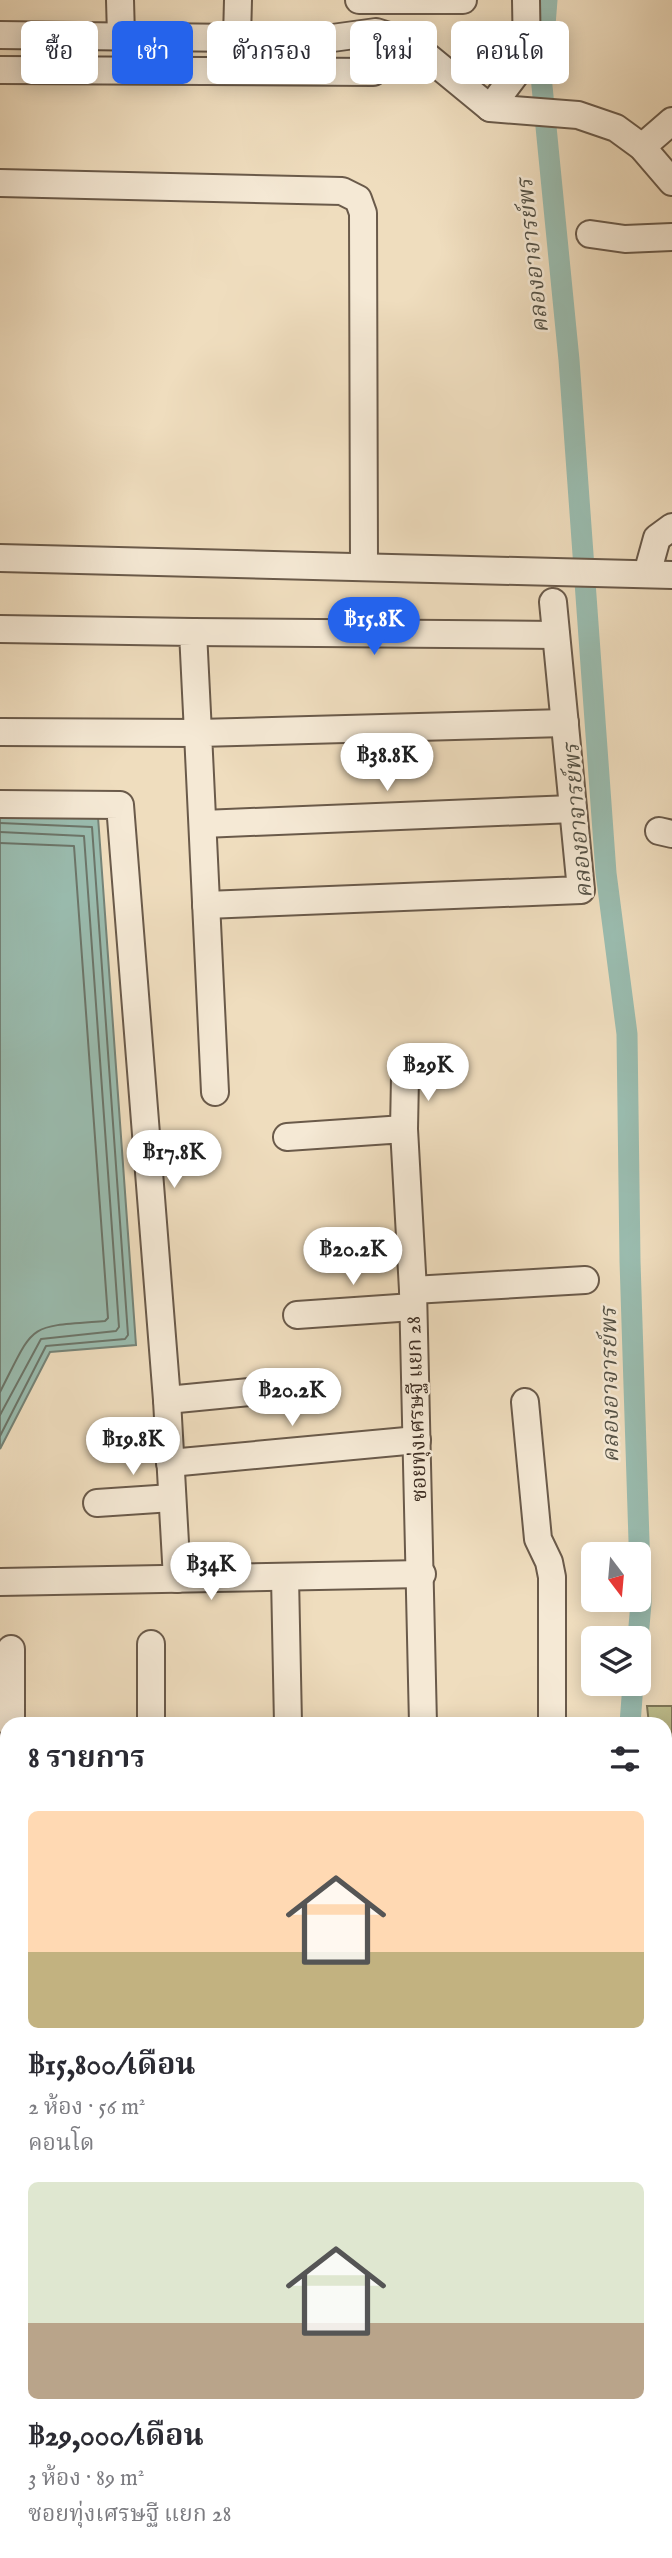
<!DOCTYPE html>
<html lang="th">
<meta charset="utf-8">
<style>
body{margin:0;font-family:"IM FELL English","Noto Serif Thai",serif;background:#f7f7f7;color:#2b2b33;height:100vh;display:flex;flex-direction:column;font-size:26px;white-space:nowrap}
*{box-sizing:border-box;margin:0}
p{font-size:23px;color:#7c7c81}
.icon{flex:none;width:38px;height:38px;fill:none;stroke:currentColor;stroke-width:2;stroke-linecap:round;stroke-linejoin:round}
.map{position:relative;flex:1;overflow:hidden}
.sheet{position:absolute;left:0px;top:1717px;width:672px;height:842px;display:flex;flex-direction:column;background:#fff;border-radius:21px 21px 0 0;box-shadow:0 4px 18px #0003}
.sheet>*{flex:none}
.hud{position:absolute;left:21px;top:21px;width:630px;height:63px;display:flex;gap:14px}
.needle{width:46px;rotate:164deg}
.fabs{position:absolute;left:581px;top:1542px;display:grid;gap:14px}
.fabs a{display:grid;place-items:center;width:70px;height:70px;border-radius:10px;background:#fff;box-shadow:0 4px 18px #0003;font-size:35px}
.price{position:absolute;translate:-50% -60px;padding:0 16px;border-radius:24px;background:#fff;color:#222;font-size:23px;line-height:46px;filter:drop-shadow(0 2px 4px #0008)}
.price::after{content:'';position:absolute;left:50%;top:42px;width:21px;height:16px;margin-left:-10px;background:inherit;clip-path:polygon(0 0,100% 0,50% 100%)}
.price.on{background:#2563eb;color:#fff}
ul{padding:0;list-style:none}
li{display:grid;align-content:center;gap:14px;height:371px;padding:0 28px}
li span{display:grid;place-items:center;height:217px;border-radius:10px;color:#555}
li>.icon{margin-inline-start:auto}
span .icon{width:126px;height:126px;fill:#fffc;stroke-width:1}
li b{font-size:30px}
h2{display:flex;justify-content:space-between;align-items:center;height:84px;padding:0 28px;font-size:30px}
.chip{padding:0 24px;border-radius:10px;background:#fff;box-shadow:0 4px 18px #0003;font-size:24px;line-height:63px}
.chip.on{background:#2563eb;color:#fff}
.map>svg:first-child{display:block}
.green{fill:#bfbf8e;stroke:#7e7658;stroke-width:2}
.water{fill:#9abcaf;stroke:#758377;stroke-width:2}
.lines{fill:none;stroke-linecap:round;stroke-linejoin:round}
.shore{stroke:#6c7569;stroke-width:2}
.canal{stroke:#9abcaf;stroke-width:21}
.minor-casing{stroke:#6a5a4a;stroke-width:30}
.major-casing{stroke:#3e2e23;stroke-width:37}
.minor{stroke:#f5e9d5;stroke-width:26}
.major{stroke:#e8be7f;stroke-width:33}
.labels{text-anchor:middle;stroke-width:5;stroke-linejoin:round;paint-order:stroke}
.street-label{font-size:21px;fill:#3e2e23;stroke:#f5e9d5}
.water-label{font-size:23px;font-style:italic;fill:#555246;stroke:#f5e9d5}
</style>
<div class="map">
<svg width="672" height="2558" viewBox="0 0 672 2558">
<rect width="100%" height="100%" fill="#efddbe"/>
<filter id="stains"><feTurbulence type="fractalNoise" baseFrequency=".00286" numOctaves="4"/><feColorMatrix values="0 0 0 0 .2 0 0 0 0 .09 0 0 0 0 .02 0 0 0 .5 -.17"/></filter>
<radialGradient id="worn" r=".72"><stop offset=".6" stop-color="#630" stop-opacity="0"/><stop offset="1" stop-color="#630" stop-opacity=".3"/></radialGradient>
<polygon class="green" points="647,1706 672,1706 672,1742 665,1743 665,1724 649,1724"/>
<polygon class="water" points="0,817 98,817 136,1345 50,1352 0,1449"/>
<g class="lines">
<g class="shore">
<polyline points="0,823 92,827 128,1335 125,1339 46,1346 0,1436"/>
<polyline points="0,832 84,836 119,1327 116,1331 41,1339 0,1415"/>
<path d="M0 843 74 846 108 1318 105 1321C25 1327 36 1322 0 1392"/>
</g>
<g class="canal">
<polyline points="547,0 541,76 569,360 606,873 627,1034 630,1261 641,1603 638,1638"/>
<polyline points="630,1724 633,1684"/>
<polyline points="665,2267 672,2334"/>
</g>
<defs>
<g id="minor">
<polyline points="120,0 121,36"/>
<polyline points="359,0 463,0"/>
<polyline points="0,35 325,39 376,32 411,43 490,108 578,115 616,128 642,147 672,182"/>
<polyline points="237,38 238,0"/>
<polyline points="0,70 373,72"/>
<polyline points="490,108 527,59 526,0"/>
<polyline points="642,147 672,121"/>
<polyline points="0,183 342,191 358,199 363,213 364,565"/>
<polyline points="590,234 625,239 672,237"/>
<polyline points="0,558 672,575"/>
<polyline points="647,574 657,538 672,527"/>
<polyline points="0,629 193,632 198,733 0,732"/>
<polyline points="193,632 556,635"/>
<polyline points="0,804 120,805 167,1400 177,1579"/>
<polyline points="203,824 573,809"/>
<polyline points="659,831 672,834"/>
<polyline points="206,905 581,890 553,602"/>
<polyline points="215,1092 198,733 565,723"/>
<polyline points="404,1129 405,1077"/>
<polyline points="287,1137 404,1129 413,1290 423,1724"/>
<polyline points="413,1290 585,1280"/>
<polyline points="297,1315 413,1307"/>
<polyline points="167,1400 260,1391"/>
<polyline points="525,1402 538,1539 549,1562 552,1577 552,1724"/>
<polyline points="170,1463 417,1440"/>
<polyline points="97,1503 172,1498"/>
<polyline points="285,1577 288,1724"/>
<polyline points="0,1582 422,1574"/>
<polyline points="151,1644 151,1724"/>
<polyline points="11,1724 11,1649"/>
<polyline points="16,2552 16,2558"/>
<polyline points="155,2552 155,2558"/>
<polyline points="291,2552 291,2558"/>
<polyline points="427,2552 427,2558"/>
<polyline points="585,2558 585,2552"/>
</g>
<g id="major">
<polyline points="665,1823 672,1823"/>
<polyline points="0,1835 7,1835"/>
</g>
</defs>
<use href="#minor" class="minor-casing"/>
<use href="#major" class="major-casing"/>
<use href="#minor" class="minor"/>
<use href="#major" class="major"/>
</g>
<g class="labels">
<g class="street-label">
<text transform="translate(416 1409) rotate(-92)" y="7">ซอยทุ่งเศรษฐี แยก 28</text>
</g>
<g class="water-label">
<text transform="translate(532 256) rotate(-96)" y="8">คลองอาจารย์พร</text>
<text transform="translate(577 821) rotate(-95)" y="8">คลองอาจารย์พร</text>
<text transform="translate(609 1385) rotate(-91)" y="8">คลองอาจารย์พร</text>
</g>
</g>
<rect width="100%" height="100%" filter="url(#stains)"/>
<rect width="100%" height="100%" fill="url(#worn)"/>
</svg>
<div class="fabs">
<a><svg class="needle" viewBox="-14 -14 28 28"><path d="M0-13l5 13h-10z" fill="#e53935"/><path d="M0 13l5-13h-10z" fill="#7c7c81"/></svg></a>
<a><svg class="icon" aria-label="layers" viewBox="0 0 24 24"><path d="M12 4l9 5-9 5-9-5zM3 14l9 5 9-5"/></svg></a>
</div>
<b class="price on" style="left:374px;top:657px">฿15.8K</b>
<b class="price" style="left:387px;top:793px">฿38.8K</b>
<b class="price" style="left:428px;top:1103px">฿29K</b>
<b class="price" style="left:174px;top:1190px">฿17.8K</b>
<b class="price" style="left:353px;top:1287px">฿20.2K</b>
<b class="price" style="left:292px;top:1428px">฿20.2K</b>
<b class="price" style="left:133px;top:1477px">฿19.8K</b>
<b class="price" style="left:211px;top:1602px">฿34K</b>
<div class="hud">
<a class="chip">ซื้อ</a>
<a class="chip on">เช่า</a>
<a class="chip">ตัวกรอง</a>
<a class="chip">ใหม่</a>
<a class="chip">คอนโด</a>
</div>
<section class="sheet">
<h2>8 รายการ<svg class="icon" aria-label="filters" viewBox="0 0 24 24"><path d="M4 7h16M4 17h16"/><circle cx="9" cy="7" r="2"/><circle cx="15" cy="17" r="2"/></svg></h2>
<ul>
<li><span style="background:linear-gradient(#ffd9b3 65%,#c2b280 0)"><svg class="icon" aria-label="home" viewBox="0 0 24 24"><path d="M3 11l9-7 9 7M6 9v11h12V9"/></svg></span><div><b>฿15,800/เดือน</b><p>2 ห้อง · 56 m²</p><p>คอนโด</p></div></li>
<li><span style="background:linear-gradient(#dfe7d0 65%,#b9a48a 0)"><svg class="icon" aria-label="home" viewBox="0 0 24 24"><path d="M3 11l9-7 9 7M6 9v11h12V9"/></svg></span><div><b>฿29,000/เดือน</b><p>3 ห้อง · 89 m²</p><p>ซอยทุ่งเศรษฐี แยก 28</p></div></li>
</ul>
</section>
</div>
